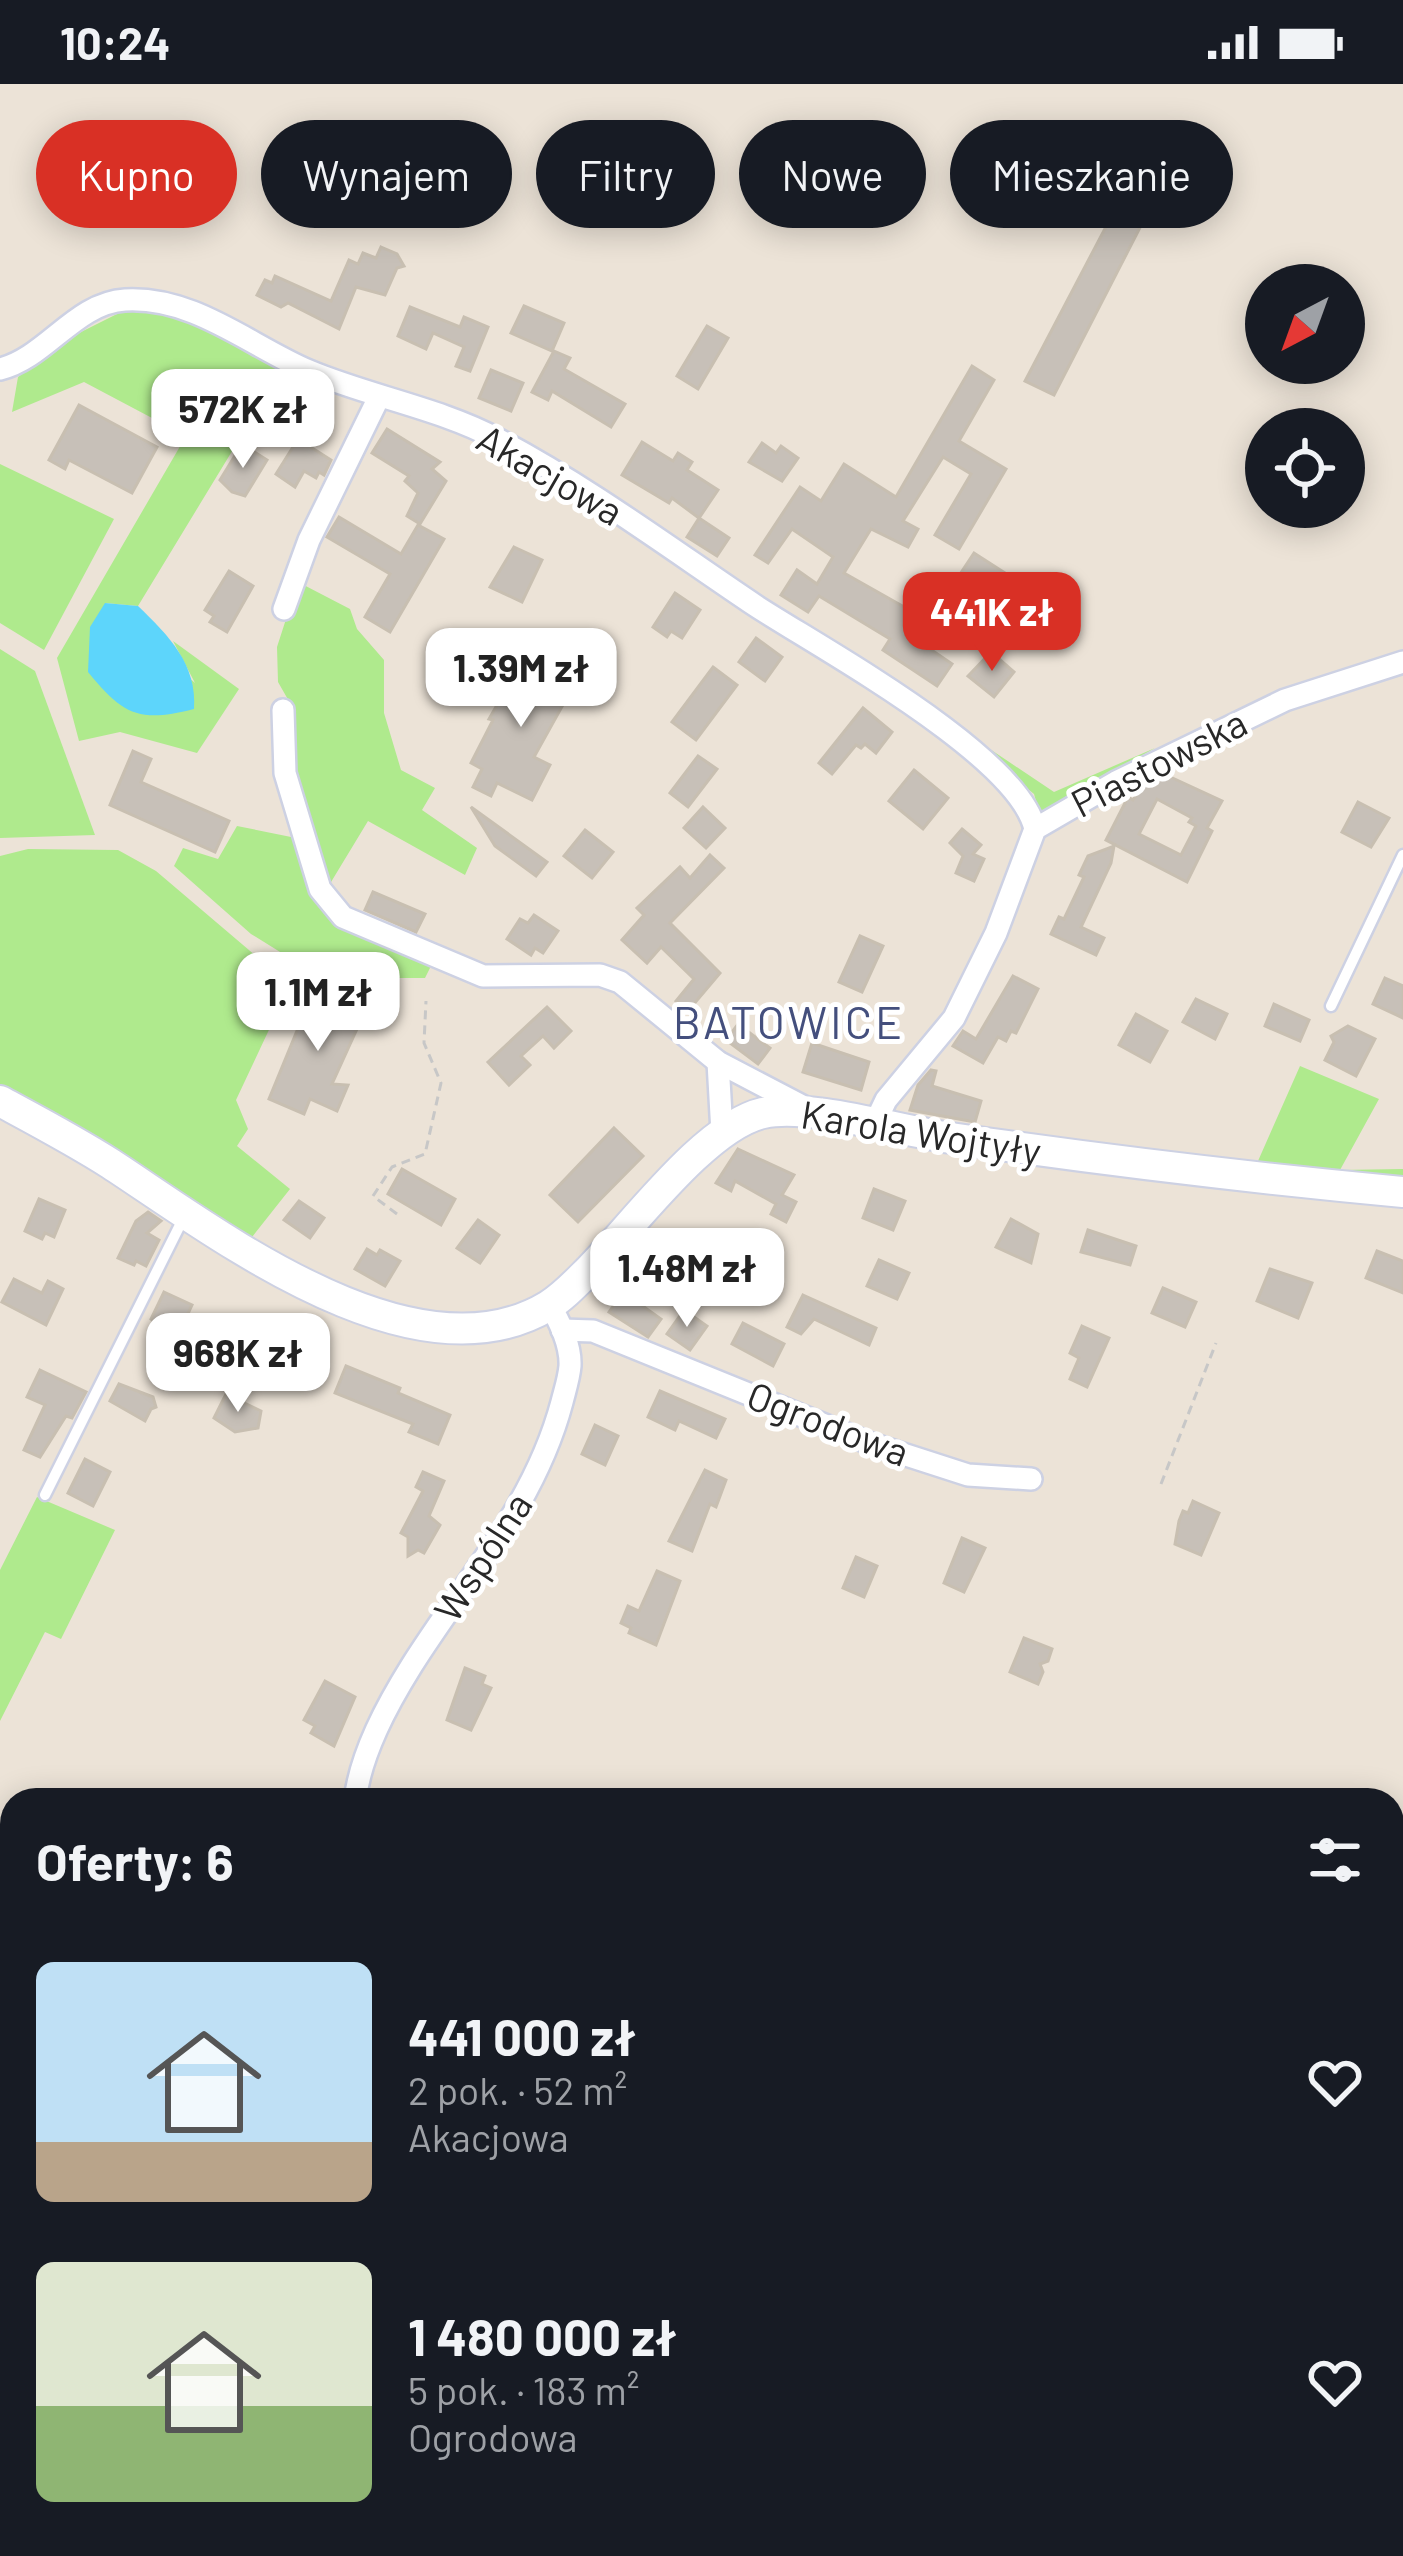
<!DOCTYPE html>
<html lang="pl">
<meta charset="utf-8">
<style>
body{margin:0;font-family:Barlow,sans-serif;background:#20242c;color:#f1f3f6;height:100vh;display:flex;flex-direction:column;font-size:45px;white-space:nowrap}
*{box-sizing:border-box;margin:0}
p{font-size:39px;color:#9ea1a6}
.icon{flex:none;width:66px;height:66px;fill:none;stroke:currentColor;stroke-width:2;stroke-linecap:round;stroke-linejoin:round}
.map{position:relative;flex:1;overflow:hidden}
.sheet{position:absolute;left:0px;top:1704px;width:1404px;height:768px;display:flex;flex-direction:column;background:#171b24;border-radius:36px 36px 0 0;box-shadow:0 6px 30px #0003}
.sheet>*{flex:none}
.hud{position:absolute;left:36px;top:36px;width:1332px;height:108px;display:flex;gap:24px}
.needle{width:78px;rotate:221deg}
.fabs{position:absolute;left:1245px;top:180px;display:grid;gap:24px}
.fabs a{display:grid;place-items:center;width:120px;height:120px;border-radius:50%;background:#171b24;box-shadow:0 6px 30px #0003;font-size:60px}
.price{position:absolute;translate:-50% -102px;padding:0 27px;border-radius:24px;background:#fff;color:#222;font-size:39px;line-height:78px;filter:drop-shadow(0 3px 6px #0008)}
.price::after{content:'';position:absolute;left:50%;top:72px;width:36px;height:27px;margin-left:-18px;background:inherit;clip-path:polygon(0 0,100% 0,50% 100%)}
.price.current{background:#d93025;color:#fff}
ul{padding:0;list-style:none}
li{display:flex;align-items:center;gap:36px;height:300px;padding:0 36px}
li span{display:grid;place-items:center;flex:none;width:336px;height:240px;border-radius:18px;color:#555}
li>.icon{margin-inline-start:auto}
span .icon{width:144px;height:144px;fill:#fffc;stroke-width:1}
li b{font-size:51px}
h2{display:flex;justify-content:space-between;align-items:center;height:144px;padding:0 36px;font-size:51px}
.chip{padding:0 42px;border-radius:54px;background:#171b24;box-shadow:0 6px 30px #0003;font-size:42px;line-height:108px}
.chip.current{background:#d93025;color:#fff}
.status{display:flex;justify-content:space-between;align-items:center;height:84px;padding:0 60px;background:#171b24;direction:ltr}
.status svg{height:33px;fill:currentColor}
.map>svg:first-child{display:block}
.green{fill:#afea8d}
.water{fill:#5dd5fb}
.building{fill:#c7c0b8;stroke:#c8bfb1;stroke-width:3;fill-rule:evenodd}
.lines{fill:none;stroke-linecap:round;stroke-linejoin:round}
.lane-casing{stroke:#cdd1e3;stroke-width:15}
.street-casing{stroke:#cdd1e3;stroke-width:26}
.secondary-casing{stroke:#cdd1e3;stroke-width:34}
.path{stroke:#c7c7c7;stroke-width:3;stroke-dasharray:9 6;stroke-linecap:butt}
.lane{stroke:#fff;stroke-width:10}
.street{stroke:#fff;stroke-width:21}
.secondary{stroke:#fff;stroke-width:30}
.labels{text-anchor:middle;stroke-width:10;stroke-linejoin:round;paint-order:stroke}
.street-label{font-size:39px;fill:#282828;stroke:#fff}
.quarter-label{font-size:45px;letter-spacing:3px;fill:#444f7d;stroke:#fff}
</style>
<div class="status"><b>10:24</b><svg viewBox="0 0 49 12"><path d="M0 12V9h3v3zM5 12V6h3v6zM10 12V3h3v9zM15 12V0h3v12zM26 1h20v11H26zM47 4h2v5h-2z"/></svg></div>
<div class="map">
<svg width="1403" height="2472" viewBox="0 0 1403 2472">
<rect width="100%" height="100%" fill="#ece3d7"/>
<g class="green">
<polygon points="125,226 178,229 282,285 138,522 105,519 195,599 173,557 239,605 197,669 120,648 79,657 57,574 186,352 84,298 12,328 18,293 69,254"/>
<polygon points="0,380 114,435 44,566 0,539"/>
<polygon points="298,498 350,525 357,545 384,576 384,629 401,686 435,704 422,726 477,764 465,791 368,737 328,803 291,688 290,619 278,598 277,563"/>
<polygon points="0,565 35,587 95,751 0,754"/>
<polygon points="933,627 1054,708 1155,664 1040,731 1034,710"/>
<polygon points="237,742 296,754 316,816 330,836 433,878 425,894 395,894 397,920 346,905 301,881 251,850 174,782 183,764 218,775"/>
<polygon points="28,765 118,766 156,787 290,901 236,1016 248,1045 237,1062 290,1105 245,1162 0,1011 0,772"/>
<polygon points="1300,982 1379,1015 1340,1086 1403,1085 1403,1092 1258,1077"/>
<polygon points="37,1413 115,1446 61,1555 45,1548 0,1637 0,1486"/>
</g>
<path class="water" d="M105 519 138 522C169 552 197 580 194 625 139 639 123 631 88 588L90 543Z"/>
<g class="building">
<polygon points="1120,116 1147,130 1054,311 1025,297"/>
<polygon points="381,163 397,170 404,182 397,184 385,211 356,203 339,245 288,219 281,223 257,211 265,196 272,199 275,192 331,217 349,176 358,180 363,169 376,174"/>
<polygon points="524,222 564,239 552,267 511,249"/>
<polygon points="410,223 460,243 464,233 488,243 470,287 456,282 464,263 433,249 426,265 398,252"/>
<polygon points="707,242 728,254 698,305 677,292"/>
<polygon points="554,267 570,274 564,285 625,320 611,343 552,307 548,316 532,308"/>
<polygon points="972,282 994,296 959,357 1006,385 959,465 935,451 971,390 943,373 903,437 918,445 908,463 871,445 844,489 929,537 974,469 1008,491 991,516 980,508 977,513 970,508 930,565 952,580 937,602 883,566 890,555 819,512 808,528 781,511 797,486 817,500 833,473 792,445 768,479 755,471 800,403 821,417 844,380 896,413"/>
<polygon points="491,286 523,299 511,327 479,314"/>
<polygon points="79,321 157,363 132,409 69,376 65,385 49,376"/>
<polygon points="387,345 440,378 432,385 446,397 420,440 407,432 418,409 405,397 409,392 372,369"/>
<polygon points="298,355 331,376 324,391 319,388 316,394 304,387 295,403 276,390"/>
<polygon points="642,358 673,377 678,369 692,378 687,386 718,406 699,434 672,414 669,419 622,391"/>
<polygon points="762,359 776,369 781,362 798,374 782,397 749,378"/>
<polygon points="242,360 267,376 245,412 232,408 220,396"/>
<polygon points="339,433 401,470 418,441 444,455 390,548 365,533 390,490 327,453"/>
<polygon points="699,434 729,454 717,472 687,453"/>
<polygon points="514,463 542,476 522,518 490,503"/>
<polygon points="229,487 253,502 227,548 210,538 214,532 205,526"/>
<polygon points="675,509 700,526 682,554 671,547 667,553 653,543"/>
<polygon points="756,554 782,573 765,597 739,578"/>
<polygon points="991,568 1014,588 994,613 968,592"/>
<polygon points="525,572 575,599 534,673 550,681 532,716 497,699 491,712 473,703 482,685 471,679 493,636 489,635"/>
<polygon points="713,583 737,601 696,656 672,638"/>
<polygon points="863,624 892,648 876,669 865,660 861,664 856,661 832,690 819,679"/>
<polygon points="133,667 151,675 141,698 229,737 215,768 110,721"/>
<polygon points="698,672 717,685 688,723 670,709"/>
<polygon points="914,686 948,714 923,745 889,717"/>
<path d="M1166 691 1222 717 1207 744 1212 747 1187 798 1106 756 1128 713 1133 716 1142 702ZM1157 715 1192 734 1189 738 1196 742 1181 771 1139 750Z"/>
<polygon points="1358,718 1389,734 1371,763 1342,748"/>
<polygon points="471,723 547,778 536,792 495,762"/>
<polygon points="703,723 725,744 706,764 684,744"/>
<polygon points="962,745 981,761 973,770 984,775 974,797 956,789 963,772 950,759"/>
<polygon points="585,746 613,768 592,794 564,772"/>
<polygon points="1114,762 1111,779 1081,843 1104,854 1096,871 1051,850 1059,833 1064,835 1084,793 1079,791 1088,772"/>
<polygon points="710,771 724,784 670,839 720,889 688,927 676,917 694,895 661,863 647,879 622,856 644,831 637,824 680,783 690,794"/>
<polygon points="373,808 425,830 416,848 365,826"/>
<polygon points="534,831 558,847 543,869 535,864 531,871 507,855 520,835 528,839"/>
<polygon points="860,852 883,862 862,908 839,898"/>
<polygon points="1013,892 1038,905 1016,949 1011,947 1006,957 998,953 983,979 953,962 963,947 976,955"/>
<polygon points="1385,894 1403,902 1403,934 1373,920"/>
<polygon points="315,903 366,925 332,1000 348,1001 337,1027 310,1015 304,1030 269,1015"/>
<polygon points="1196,915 1227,930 1215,955 1183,938"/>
<polygon points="1274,920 1309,936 1300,957 1265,942"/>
<polygon points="547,923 571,947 554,964 543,952 521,972 530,981 509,1001 488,978"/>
<polygon points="1136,930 1167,947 1150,978 1119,961"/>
<polygon points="738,940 770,964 758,980 726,956"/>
<polygon points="1348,942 1375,955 1356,992 1325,976 1334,958 1331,952"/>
<polygon points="812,959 869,978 861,1006 803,988"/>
<polygon points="931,986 936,987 932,1002 981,1017 975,1038 910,1026 918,1001"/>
<polygon points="614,1044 643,1072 578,1138 550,1111"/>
<polygon points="738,1065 794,1091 782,1111 796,1118 786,1138 771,1130 776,1120 735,1097 731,1107 716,1099"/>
<polygon points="402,1085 455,1115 441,1141 388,1110"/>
<polygon points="874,1105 905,1117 893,1146 863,1134"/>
<polygon points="39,1115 65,1126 54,1153 45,1149 42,1155 25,1147"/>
<polygon points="299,1117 324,1134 310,1154 284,1136"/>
<polygon points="148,1128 161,1137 147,1149 159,1156 146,1182 136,1177 134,1181 118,1174 136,1137"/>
<polygon points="1011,1135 1038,1150 1031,1179 996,1163"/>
<polygon points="478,1136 499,1151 480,1179 457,1164"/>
<polygon points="1088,1146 1136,1162 1130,1181 1081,1168"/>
<polygon points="367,1165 377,1171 380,1166 400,1177 385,1202 355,1185"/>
<polygon points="1377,1167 1403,1177 1403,1209 1366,1194"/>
<polygon points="879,1176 909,1189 897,1215 867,1202"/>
<polygon points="1270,1185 1312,1199 1298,1234 1257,1217"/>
<polygon points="14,1195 42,1209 48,1197 63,1205 46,1241 2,1218"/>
<polygon points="1163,1204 1196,1218 1185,1243 1152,1229"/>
<polygon points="164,1208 192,1221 179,1249 184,1252 173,1275 155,1267 165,1246 151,1235"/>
<polygon points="623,1208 661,1235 648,1253 609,1228"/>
<polygon points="803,1211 876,1244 869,1261 814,1235 801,1250 787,1243"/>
<polygon points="684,1226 707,1242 690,1266 667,1250"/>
<polygon points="743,1239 784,1260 773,1282 732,1260"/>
<polygon points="1082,1242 1109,1254 1087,1303 1070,1295 1079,1274 1070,1269"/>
<polygon points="346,1282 400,1304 398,1309 450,1331 438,1360 409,1348 413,1340 335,1309"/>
<polygon points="40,1286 86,1308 72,1334 66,1332 40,1373 24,1366 45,1321 27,1313"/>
<polygon points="119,1300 153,1313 156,1323 151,1325 145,1337 110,1317"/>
<polygon points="660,1307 725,1335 716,1354 679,1337 675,1346 648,1333"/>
<polygon points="226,1310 261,1327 258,1344 235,1348 214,1334"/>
<polygon points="595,1341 618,1352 605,1381 582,1370"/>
<polygon points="85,1375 110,1388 93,1422 68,1409"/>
<polygon points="705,1386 726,1396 716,1423 710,1420 692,1467 669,1457"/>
<polygon points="423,1388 444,1397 429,1432 440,1441 424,1469 418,1466 408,1472 408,1453 401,1449 423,1407 416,1403"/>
<polygon points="1193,1417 1219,1429 1201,1471 1175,1460 1179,1437 1183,1427 1188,1429"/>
<polygon points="962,1454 985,1464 964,1508 944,1499"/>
<polygon points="856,1473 877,1482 864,1513 843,1504"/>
<polygon points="657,1487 680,1497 656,1561 629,1549 631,1544 621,1539 628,1522 639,1527"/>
<polygon points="1024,1554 1052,1565 1048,1577 1040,1580 1043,1588 1038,1600 1010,1588"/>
<polygon points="465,1584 485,1592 482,1600 491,1604 471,1646 447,1636"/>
<polygon points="325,1597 355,1613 334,1662 311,1649 315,1642 304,1636"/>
</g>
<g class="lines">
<defs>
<g id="lane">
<polyline points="1331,922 1403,771"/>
<polyline points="45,1411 183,1135"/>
</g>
<g id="street">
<path d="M0 285C46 274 75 219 125 216 194 212 250 262 309 287 368 312 442 325 497 355 588 403 671 465 756 522 822 565 1018 671 1035 745"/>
<polyline points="284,525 309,456 379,313"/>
<polyline points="283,626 285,689 320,805 343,833 483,892 600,891 620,898 718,978 806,1024"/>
<polyline points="718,978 722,1049"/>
<polyline points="874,1041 886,1016 954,934 996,849 1035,745 1116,698 1285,616 1403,578"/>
<polyline points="562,1246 593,1247 869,1359 968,1391 1031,1395"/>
<path d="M355 1716C361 1669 387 1621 412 1581 467 1494 535 1420 562 1318 565 1306 569 1294 570 1282 571 1262 560 1237 549 1221"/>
<polyline points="64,2472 69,2460"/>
</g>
<path id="secondary" d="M0 1017C37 1037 75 1057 111 1080 218 1150 415 1302 548 1222 563 1213 576 1199 589 1186 631 1144 705 1042 763 1029 811 1019 900 1047 951 1054 1102 1076 1252 1094 1403 1108"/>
</defs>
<use href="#lane" class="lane-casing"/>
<use href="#street" class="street-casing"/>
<use href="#secondary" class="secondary-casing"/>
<g class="path">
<polyline points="397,1130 373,1112 392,1083 425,1070 441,999 424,959 426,917"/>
<polyline points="1161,1400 1216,1259"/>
</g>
<use href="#lane" class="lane"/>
<use href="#street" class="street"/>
<use href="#secondary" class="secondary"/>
</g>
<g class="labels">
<g class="street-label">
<text transform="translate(550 391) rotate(30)" y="14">Akacjowa</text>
<text transform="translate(1159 679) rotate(-27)" y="14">Piastowska</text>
<text transform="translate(921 1049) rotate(9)" y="14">Karola Wojtyły</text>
<text transform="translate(828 1340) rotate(21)" y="14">Ogrodowa</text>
<text transform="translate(483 1473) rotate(-57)" y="14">Wspólna</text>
</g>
<g class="quarter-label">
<text x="789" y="955">BATOWICE</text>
</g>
</g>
</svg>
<div class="fabs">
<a><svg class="needle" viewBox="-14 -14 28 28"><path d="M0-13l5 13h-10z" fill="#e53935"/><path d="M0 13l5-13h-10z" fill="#9ea1a6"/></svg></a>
<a><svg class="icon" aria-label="locate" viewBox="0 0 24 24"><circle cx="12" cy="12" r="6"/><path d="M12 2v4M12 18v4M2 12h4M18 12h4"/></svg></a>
</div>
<b class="price" style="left:243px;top:387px">572K zł</b>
<b class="price current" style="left:992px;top:590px">441K zł</b>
<b class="price" style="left:521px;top:646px">1.39M zł</b>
<b class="price" style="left:318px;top:970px">1.1M zł</b>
<b class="price" style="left:687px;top:1246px">1.48M zł</b>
<b class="price" style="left:238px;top:1331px">968K zł</b>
<div class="hud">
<a class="chip current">Kupno</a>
<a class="chip">Wynajem</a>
<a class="chip">Filtry</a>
<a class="chip">Nowe</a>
<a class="chip">Mieszkanie</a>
</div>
<section class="sheet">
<h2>Oferty: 6<svg class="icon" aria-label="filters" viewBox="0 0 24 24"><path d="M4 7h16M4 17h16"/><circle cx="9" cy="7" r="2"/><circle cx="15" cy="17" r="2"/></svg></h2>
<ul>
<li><span style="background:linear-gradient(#bfe0f5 75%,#b9a48a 0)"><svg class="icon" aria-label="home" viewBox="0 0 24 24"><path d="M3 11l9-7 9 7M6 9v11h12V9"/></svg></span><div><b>441 000 zł</b><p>2 pok. · 52 m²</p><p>Akacjowa</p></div><svg class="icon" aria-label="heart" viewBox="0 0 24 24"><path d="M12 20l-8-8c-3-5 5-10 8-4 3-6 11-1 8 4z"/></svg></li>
<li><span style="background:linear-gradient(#dfe7d0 60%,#8fb573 0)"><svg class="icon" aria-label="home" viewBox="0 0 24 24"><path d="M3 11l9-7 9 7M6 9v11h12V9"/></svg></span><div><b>1 480 000 zł</b><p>5 pok. · 183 m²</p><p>Ogrodowa</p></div><svg class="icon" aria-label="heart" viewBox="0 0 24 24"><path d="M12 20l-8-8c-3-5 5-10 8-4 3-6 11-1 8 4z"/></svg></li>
</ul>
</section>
</div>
